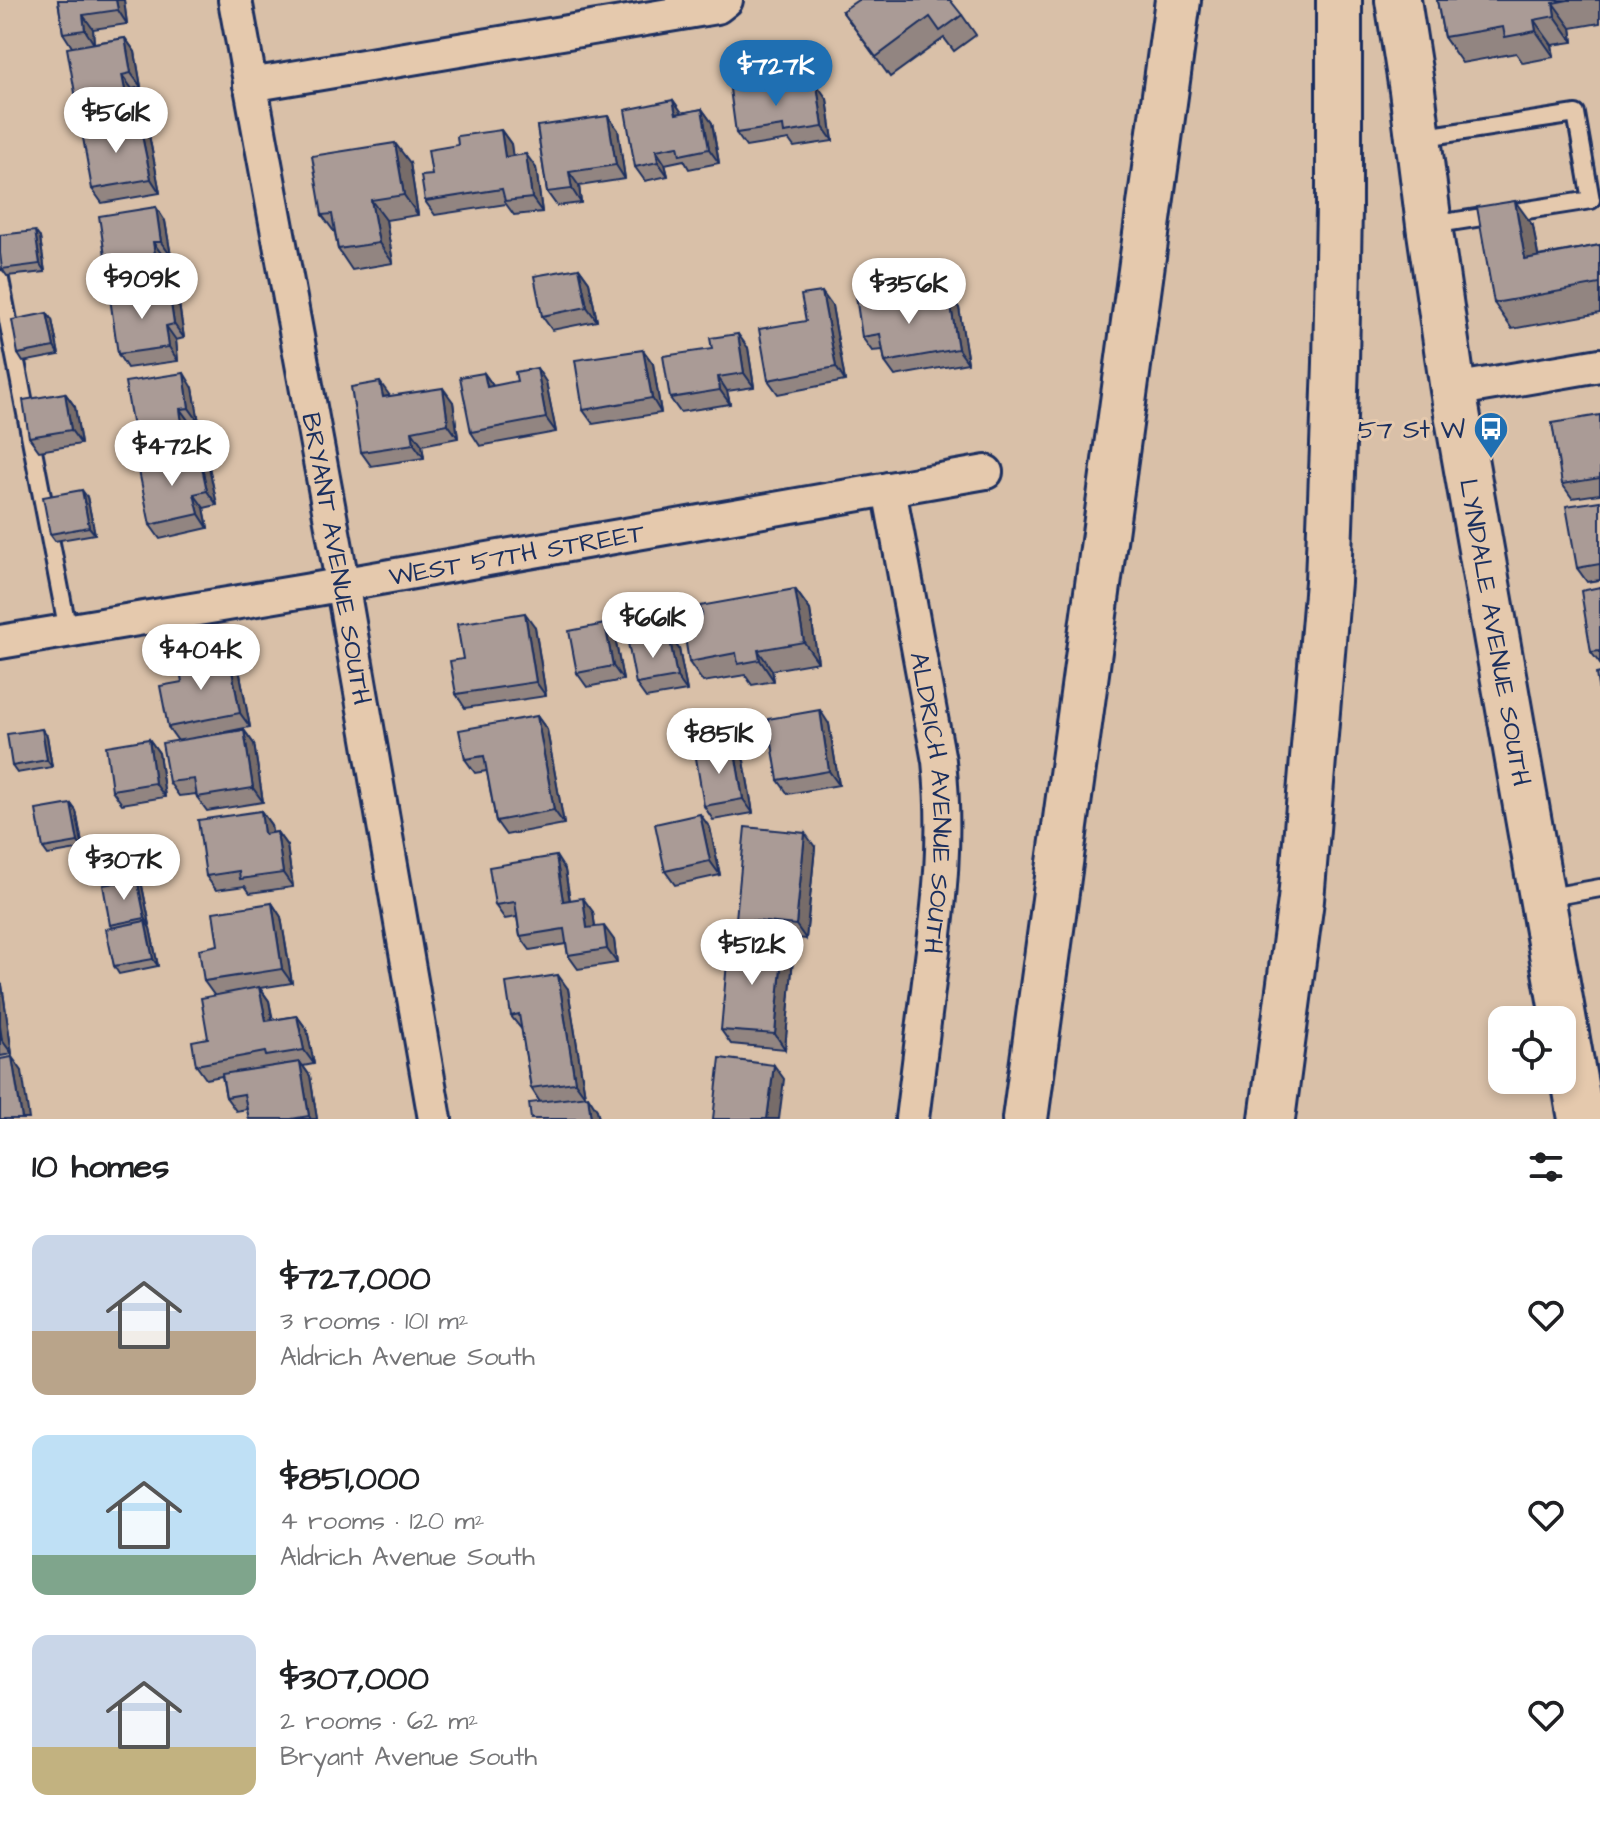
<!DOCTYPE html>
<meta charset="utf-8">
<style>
body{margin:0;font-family:"Architects Daughter",sans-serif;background:#f6f6f6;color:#202124;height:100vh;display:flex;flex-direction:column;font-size:30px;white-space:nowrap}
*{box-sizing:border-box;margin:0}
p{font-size:26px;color:#757577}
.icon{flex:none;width:44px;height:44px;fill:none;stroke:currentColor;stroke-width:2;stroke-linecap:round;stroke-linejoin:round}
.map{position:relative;height:1119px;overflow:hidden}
.drawer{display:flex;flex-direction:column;background:#fff;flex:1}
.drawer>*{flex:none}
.controls{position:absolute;left:1488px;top:1006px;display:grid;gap:16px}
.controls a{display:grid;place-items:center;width:88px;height:88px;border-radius:16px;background:#fff;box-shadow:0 4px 12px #0003;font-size:40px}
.price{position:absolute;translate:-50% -68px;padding:0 18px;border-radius:28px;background:#fff;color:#222;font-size:26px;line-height:52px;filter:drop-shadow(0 2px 4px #0008)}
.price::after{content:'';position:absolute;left:50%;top:48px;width:24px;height:18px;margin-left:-12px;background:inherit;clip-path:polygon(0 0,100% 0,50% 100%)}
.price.active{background:#1f6fb2;color:#fff}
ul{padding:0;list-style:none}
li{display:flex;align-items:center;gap:24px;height:200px;padding:0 32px}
li span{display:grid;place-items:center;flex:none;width:224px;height:160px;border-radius:16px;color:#555}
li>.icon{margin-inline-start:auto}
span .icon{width:96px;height:96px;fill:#fffc;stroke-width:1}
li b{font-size:34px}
h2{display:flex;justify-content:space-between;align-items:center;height:96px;padding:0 32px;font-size:34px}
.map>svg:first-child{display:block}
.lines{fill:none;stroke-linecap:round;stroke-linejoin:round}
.lane-casing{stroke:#1b2f5e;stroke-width:22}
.street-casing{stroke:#1b2f5e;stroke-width:38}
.secondary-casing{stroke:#1b2f5e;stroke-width:50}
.lane{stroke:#e5c9ad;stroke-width:16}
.street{stroke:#e5c9ad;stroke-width:32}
.secondary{stroke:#e5c9ad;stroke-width:44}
.wall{fill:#928581;stroke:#1b2f5e;stroke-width:2}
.shaded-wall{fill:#776c69;stroke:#1b2f5e;stroke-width:2}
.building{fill:#aa9b96;stroke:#1b2f5e;stroke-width:2}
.labels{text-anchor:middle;stroke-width:6;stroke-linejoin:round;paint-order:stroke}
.poi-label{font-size:26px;fill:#1b2f5e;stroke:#e5c9ad;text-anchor:end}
.street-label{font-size:26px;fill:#1b2f5e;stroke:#e5c9ad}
</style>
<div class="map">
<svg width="1600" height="1119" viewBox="0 0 1600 1119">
<rect width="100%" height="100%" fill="#d9c0a8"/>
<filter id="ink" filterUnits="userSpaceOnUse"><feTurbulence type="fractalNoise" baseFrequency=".0125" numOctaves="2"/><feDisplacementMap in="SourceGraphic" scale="16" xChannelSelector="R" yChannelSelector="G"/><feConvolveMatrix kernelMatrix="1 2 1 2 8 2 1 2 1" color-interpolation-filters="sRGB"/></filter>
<g filter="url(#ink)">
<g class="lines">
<defs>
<g id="lane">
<polyline points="1418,138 1576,114 1591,200 1431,225"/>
<polyline points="0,279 68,631"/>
<polyline points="1544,898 1600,888"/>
</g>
<g id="street">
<path id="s1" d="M235 0 336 548 435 1119"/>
<polyline points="250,85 717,7 726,0"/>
<polyline points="1453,390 1600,365"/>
<path id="s2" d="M889 489 939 761C947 836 940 899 930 974 924 1022 918 1071 912 1119"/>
<path id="s3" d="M0 642 305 591 986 472"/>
</g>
<g id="secondary">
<path id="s4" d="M1398 0 1412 90 1429 225 1453 390 1581 1119"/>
<polyline points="1025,1119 1178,0"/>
<polyline points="1272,1119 1301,900 1328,582 1336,363 1339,208 1339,0"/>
</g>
</defs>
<use href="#lane" class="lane-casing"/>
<use href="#street" class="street-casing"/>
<use href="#secondary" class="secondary-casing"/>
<use href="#lane" class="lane"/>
<use href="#street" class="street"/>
<use href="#secondary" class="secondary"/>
</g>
<g class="wall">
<polygon points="58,0 124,0 127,24 93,29 94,43 125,38 135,52 141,87 132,89 135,109 86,118 77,104 72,47 63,33"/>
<polygon points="1437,0 1600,0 1600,23 1571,28 1573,42 1552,45 1554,57 1523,63 1516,53 1462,63 1444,37"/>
<polygon points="842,11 962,15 976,35 954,51 944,38 890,77"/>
<polygon points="784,90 827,99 833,141 794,147 789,140 746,147 736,133"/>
<polygon points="673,100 682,113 702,109 712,123 719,163 689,169 684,160 665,164 668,176 645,181 635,167"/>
<polygon points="139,121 149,135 160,193 102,203 92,189"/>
<polygon points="537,126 618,130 625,179 579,186 581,203 557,206 547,192"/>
<polygon points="501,130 511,144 512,156 536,168 542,212 514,215 506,204 435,215 425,201 432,175 458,145"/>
<polygon points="410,163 418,215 386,220 393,263 352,270 338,249 335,233 322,215"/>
<polygon points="165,221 171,256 163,256 166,275 117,283 107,269"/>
<polygon points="1533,226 1538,256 1600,245 1600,313 1512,329 1494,303"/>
<polygon points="40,238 45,272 7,276 2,269"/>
<polygon points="579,268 589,282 597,321 552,330 542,316"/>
<polygon points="169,290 179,304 184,338 176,340 178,361 127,368 118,354"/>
<polygon points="889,305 959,308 968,363 895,376 885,362 883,350 872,351 862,337"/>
<polygon points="832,306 845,381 778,394 768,380 806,321"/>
<polygon points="52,320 59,355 23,362 18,354"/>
<polygon points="748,348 754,387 727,391 730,404 680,412 670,398"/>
<polygon points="643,350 653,364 661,413 593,424 583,410"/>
<polygon points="484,373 493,386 546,382 556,432 480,446 471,432"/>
<polygon points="193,388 199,422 190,423 193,445 145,453 135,439"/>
<polygon points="65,393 75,407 81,444 39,451 29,437"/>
<polygon points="390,396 453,402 458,438 422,445 424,458 371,466 361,452"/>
<polygon points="1600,415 1600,494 1572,498 1562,484"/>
<polygon points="199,453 209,467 217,505 204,508 208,528 160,539 150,525"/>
<polygon points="87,497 95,534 55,541 50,534"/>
<polygon points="1600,501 1600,580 1587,582 1577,568"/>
<polygon points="1600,587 1600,664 1591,652"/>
<polygon points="795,589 810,610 818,662 772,670 774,681 752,685 745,675 703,682 689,662 702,615"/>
<polygon points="605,624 615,638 623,680 587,687 577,673"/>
<polygon points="535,627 546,696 465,708 456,694 463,659"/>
<polygon points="669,635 679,649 687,691 646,698 636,684"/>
<polygon points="229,655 239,669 250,727 191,739 244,730 254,744 263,802 207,811 197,797 196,794 179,796 169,782 178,741 168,727 182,682"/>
<polygon points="537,716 547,730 564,824 506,835 496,821 487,771 475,773 465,759"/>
<polygon points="829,724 839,785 788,794 778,780"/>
<polygon points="47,736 52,767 17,773 12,766"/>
<polygon points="149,739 159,753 165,797 122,804 112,790"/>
<polygon points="734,747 744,761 753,813 713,820 704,806"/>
<polygon points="71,804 76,811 83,849 48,855 43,848"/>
<polygon points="261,811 271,825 272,833 277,832 287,846 293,887 250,893 245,886 216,890 206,876"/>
<polygon points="710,828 720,875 675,885 665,871"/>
<polygon points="815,847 806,939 746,933 736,919"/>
<polygon points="565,870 570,900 593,912 595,927 614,940 617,963 578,969 568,955 566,944 530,950 520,936 517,917 505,919 495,905"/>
<polygon points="142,886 150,925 149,926 150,928 158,966 119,974 114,966 112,927 110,925"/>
<polygon points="272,903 281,917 292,983 260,988 269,1001 273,1020 297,1016 307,1030 314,1064 303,1066 310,1076 317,1119 249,1119 247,1109 236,1111 226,1097 222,1076 206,1079 196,1065 208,1038 214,995 204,981 218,945"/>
<polygon points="783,944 793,958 785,1049 731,1044 721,1030"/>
<polygon points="0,983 2,985 12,1054 0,1056"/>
<polygon points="568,989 585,1096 597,1110 599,1119 531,1119 540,1102 531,1088 522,1030 511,1016"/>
</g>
<g class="shaded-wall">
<polygon points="116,0 124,0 127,24 118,10"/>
<polygon points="1553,3 1571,28 1573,42 1555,16"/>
<polygon points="83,15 93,29 94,44 85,30"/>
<polygon points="1534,20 1552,45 1554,57 1536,31"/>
<polygon points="125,38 135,52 141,87 131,73"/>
<polygon points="122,75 132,89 135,109 126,95"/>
<polygon points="817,85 827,99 833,141 823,127"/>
<polygon points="673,100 683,114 676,114"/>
<polygon points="702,109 712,123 719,163 709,149"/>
<polygon points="608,116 618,130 625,179 616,165"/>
<polygon points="139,121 149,135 160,193 151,179"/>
<polygon points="501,130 511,144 515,171 505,157"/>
<polygon points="395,143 410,163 418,215 404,195"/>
<polygon points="656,150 665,164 668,176 658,162"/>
<polygon points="526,154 536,168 542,212 532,198"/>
<polygon points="569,172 579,186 581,203 572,189"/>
<polygon points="371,200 386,220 393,263 379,243"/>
<polygon points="1515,201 1533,226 1543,284 1525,259"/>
<polygon points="156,207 165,221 171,256 161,242"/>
<polygon points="35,231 40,238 45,272 40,264"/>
<polygon points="153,242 163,256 166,275 156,261"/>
<polygon points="579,268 589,282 597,321 587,307"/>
<polygon points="169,290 179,304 184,338 174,324"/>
<polygon points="822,292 832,306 845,381 836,367"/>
<polygon points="880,292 890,306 882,306"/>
<polygon points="949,294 959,308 968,363 958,349"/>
<polygon points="47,313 52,320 59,355 54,347"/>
<polygon points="166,326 176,340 178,361 169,347"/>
<polygon points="738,334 748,348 754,387 744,373"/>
<polygon points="643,350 653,364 661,413 652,398"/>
<polygon points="537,368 546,382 556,432 546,418"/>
<polygon points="184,373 193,388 199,422 189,408"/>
<polygon points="484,373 494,387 487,387"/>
<polygon points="718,377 727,391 730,404 720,390"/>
<polygon points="380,382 390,396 383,397"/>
<polygon points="443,388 453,402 458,438 448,424"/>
<polygon points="65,393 75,407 81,444 71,430"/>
<polygon points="180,409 190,423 193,445 183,431"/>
<polygon points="412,431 422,445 424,458 414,444"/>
<polygon points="199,453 209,467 217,505 207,491"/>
<polygon points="82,490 87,497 95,534 89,527"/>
<polygon points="194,494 204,508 208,528 199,514"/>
<polygon points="795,589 810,610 818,662 804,642"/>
<polygon points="525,613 535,627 546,696 536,682"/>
<polygon points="605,624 615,638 623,680 613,666"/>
<polygon points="669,635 679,649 687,691 677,677"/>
<polygon points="758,650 772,670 774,681 760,660"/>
<polygon points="229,655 239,669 250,727 240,713"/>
<polygon points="820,710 829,724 839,785 829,771"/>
<polygon points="537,716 547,730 564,824 554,810"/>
<polygon points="42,729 47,736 52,767 47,760"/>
<polygon points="244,730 254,744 263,802 253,788"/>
<polygon points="149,739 159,753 165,797 155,783"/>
<polygon points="734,747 744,761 753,813 743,799"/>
<polygon points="71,804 76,811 83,849 78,842"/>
<polygon points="261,811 271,825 274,848 264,834"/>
<polygon points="700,814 710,828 720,875 710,861"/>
<polygon points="277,832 287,846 293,887 283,873"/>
<polygon points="805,833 815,847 806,939 796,925"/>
<polygon points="556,856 565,870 572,915 563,901"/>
<polygon points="137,879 142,886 150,925 145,918"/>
<polygon points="583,898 593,912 597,942 587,928"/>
<polygon points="272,903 281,917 292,983 282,969"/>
<polygon points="145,921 150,928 158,966 153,959"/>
<polygon points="604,926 614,940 617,963 607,949"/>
<polygon points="783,944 793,958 785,1049 775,1034"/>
<polygon points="558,975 568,989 585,1096 575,1082"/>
<polygon points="0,983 2,985 12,1054 2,1040 0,1026"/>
<polygon points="259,987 269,1001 275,1035 266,1021"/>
<polygon points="297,1016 307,1030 314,1064 304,1050"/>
<polygon points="12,1057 22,1071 29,1119 22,1119"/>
<polygon points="300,1062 310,1076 317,1119 311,1119 309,1116"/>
<polygon points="774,1065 784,1079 779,1119 767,1119"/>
<polygon points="588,1096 597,1110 599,1119 591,1119"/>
</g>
<g class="building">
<polygon points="58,0 116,0 118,10 83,15 85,30 63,33"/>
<polygon points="858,0 950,0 962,15 940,31 930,17 876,57 842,11"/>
<polygon points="1437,0 1568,0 1553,3 1555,16 1534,20 1536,31 1505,37 1503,27 1444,37"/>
<polygon points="125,38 131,73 122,75 126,95 77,104 67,48"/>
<polygon points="778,82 779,91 817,85 823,127 784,133 783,126 736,133 730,89"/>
<polygon points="673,100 676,114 702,109 709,149 680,155 678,146 656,150 658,162 635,167 625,110"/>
<polygon points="608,116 616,165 569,172 572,189 547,192 537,126"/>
<polygon points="139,121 151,179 92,189 82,132"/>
<polygon points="501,130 505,157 526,154 532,198 505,201 502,189 425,201 421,176 432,175 428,150 458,145 457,136"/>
<polygon points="395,143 404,195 371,200 379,243 338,249 332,214 322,215 312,156"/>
<polygon points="1515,201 1525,259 1600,245 1600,284 1494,303 1477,207"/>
<polygon points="156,207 161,242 153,242 156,261 107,269 99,216"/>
<polygon points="35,231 40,264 2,269 0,253 0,235"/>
<polygon points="579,268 587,307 542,316 534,276"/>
<polygon points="169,290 174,324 166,326 169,347 118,354 110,298"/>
<polygon points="822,292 836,367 768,380 759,329 806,321 801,295"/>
<polygon points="880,292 882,306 949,294 958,349 885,362 880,334 862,337 856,296"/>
<polygon points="47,313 54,347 18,354 12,320"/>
<polygon points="738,334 744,373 718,377 720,390 670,398 663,356 712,349 710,338"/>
<polygon points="643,350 652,398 583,410 575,360"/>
<polygon points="537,368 546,418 471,432 460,377 484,373 487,387 517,381 515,372"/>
<polygon points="184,373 189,408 180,409 183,431 135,439 125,382"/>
<polygon points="380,382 383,397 443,388 448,424 412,431 414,444 361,452 351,387"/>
<polygon points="65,393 71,430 29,437 23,400"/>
<polygon points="1600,415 1600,478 1562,484 1552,423"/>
<polygon points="199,453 207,491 194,494 199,514 150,525 138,466"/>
<polygon points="82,490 89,527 50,534 43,497"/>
<polygon points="1600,501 1600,564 1577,568 1566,506"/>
<polygon points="1600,587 1600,651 1591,652 1581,591"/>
<polygon points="795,589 804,642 758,650 760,660 738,664 736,653 689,662 682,619 702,615 700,606"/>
<polygon points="525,613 536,682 456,694 450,661 463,659 457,624"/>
<polygon points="605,624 613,666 577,673 569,631"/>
<polygon points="669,635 677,677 636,684 628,643"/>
<polygon points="229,655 240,713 168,727 160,686 182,682 179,664"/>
<polygon points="1600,673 1600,699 1596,674"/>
<polygon points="820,710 829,771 778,780 768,719"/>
<polygon points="537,716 554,810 496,821 484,756 465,759 459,730"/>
<polygon points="42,729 47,760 12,766 7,734"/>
<polygon points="244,730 253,788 197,797 194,779 169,782 162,743"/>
<polygon points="149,739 155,783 112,790 106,746"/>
<polygon points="734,747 743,799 704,806 695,752"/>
<polygon points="71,804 78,842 43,848 36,810"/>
<polygon points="261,811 264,834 277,832 283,873 240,879 239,871 206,876 198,820"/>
<polygon points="700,814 710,861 665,871 655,824"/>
<polygon points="745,827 805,833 796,925 736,919"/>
<polygon points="556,856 563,901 583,898 587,928 604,926 607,949 568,955 564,929 520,936 515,902 495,905 489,867"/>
<polygon points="137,879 145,918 110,925 103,885"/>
<polygon points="272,903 282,969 204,981 199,949 218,945 213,912"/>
<polygon points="145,921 153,959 114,966 106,929"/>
<polygon points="729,940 783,944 775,1034 721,1030"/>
<polygon points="558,975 575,1082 531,1088 519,1014 511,1016 506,983"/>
<polygon points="259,987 266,1021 297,1016 304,1050 266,1056 265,1052 196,1065 192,1041 208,1038 201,998"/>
<polygon points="12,1057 22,1119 0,1119 0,1059"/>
<polygon points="720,1058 774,1065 767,1119 713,1119"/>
<polygon points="300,1062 309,1116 291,1119 249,1119 244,1094 226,1097 222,1074"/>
<polygon points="588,1096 591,1119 531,1119 529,1103"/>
</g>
</g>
<defs>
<symbol id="bus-pin" viewBox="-11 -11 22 30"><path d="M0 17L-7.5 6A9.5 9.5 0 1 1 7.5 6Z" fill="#1f6fb2" stroke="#e5c9ad"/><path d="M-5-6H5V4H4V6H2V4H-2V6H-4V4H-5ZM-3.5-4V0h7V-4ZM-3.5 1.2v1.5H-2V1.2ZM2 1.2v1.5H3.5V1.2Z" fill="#fff"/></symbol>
</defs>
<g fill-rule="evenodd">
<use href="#bus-pin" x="1471" y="409" width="40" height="54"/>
</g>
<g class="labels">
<g class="poi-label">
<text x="1465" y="438">57 St W</text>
</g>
<g class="street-label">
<text dy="9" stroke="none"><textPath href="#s3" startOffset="524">WEST 57TH STREET</textPath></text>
<text dy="9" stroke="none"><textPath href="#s1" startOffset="568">BRYANT AVENUE SOUTH</textPath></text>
<text dy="9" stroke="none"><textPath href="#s4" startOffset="640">LYNDALE AVENUE SOUTH</textPath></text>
<text dy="9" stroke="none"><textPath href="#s2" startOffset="318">ALDRICH AVENUE SOUTH</textPath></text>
</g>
</g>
</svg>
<div class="controls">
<a><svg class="icon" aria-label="locate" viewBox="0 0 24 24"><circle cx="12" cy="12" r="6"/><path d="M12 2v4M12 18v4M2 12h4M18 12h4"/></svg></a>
</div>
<b class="price active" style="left:776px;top:108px">$727K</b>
<b class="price" style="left:116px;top:155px">$561K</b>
<b class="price" style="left:142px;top:321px">$909K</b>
<b class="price" style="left:909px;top:326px">$356K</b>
<b class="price" style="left:172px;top:488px">$472K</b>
<b class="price" style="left:653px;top:660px">$661K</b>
<b class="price" style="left:201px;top:692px">$404K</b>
<b class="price" style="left:719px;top:776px">$851K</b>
<b class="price" style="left:124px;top:902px">$307K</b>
<b class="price" style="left:752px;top:987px">$512K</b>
</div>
<section class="drawer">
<h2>10 homes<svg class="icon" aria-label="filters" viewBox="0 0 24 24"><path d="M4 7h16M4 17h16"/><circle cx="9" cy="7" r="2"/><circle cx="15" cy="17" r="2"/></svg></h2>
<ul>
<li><span style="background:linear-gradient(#c9d6e8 60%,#b9a48a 0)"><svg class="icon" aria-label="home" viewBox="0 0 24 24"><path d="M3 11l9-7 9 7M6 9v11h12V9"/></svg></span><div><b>$727,000</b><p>3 rooms · 101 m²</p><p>Aldrich Avenue South</p></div><svg class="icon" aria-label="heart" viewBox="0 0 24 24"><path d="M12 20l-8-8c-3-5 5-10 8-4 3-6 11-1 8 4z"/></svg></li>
<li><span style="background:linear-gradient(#bfe0f5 75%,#7fa58c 0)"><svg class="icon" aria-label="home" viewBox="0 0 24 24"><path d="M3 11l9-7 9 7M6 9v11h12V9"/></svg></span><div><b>$851,000</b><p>4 rooms · 120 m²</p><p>Aldrich Avenue South</p></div><svg class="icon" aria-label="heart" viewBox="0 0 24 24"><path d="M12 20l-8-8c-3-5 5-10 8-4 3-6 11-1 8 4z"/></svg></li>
<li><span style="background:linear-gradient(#c9d6e8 70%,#c2b280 0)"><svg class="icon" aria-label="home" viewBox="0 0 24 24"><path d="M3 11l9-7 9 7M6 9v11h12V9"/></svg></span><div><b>$307,000</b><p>2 rooms · 62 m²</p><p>Bryant Avenue South</p></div><svg class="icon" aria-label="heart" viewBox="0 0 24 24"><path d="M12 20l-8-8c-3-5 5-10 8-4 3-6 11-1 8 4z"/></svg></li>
</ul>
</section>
